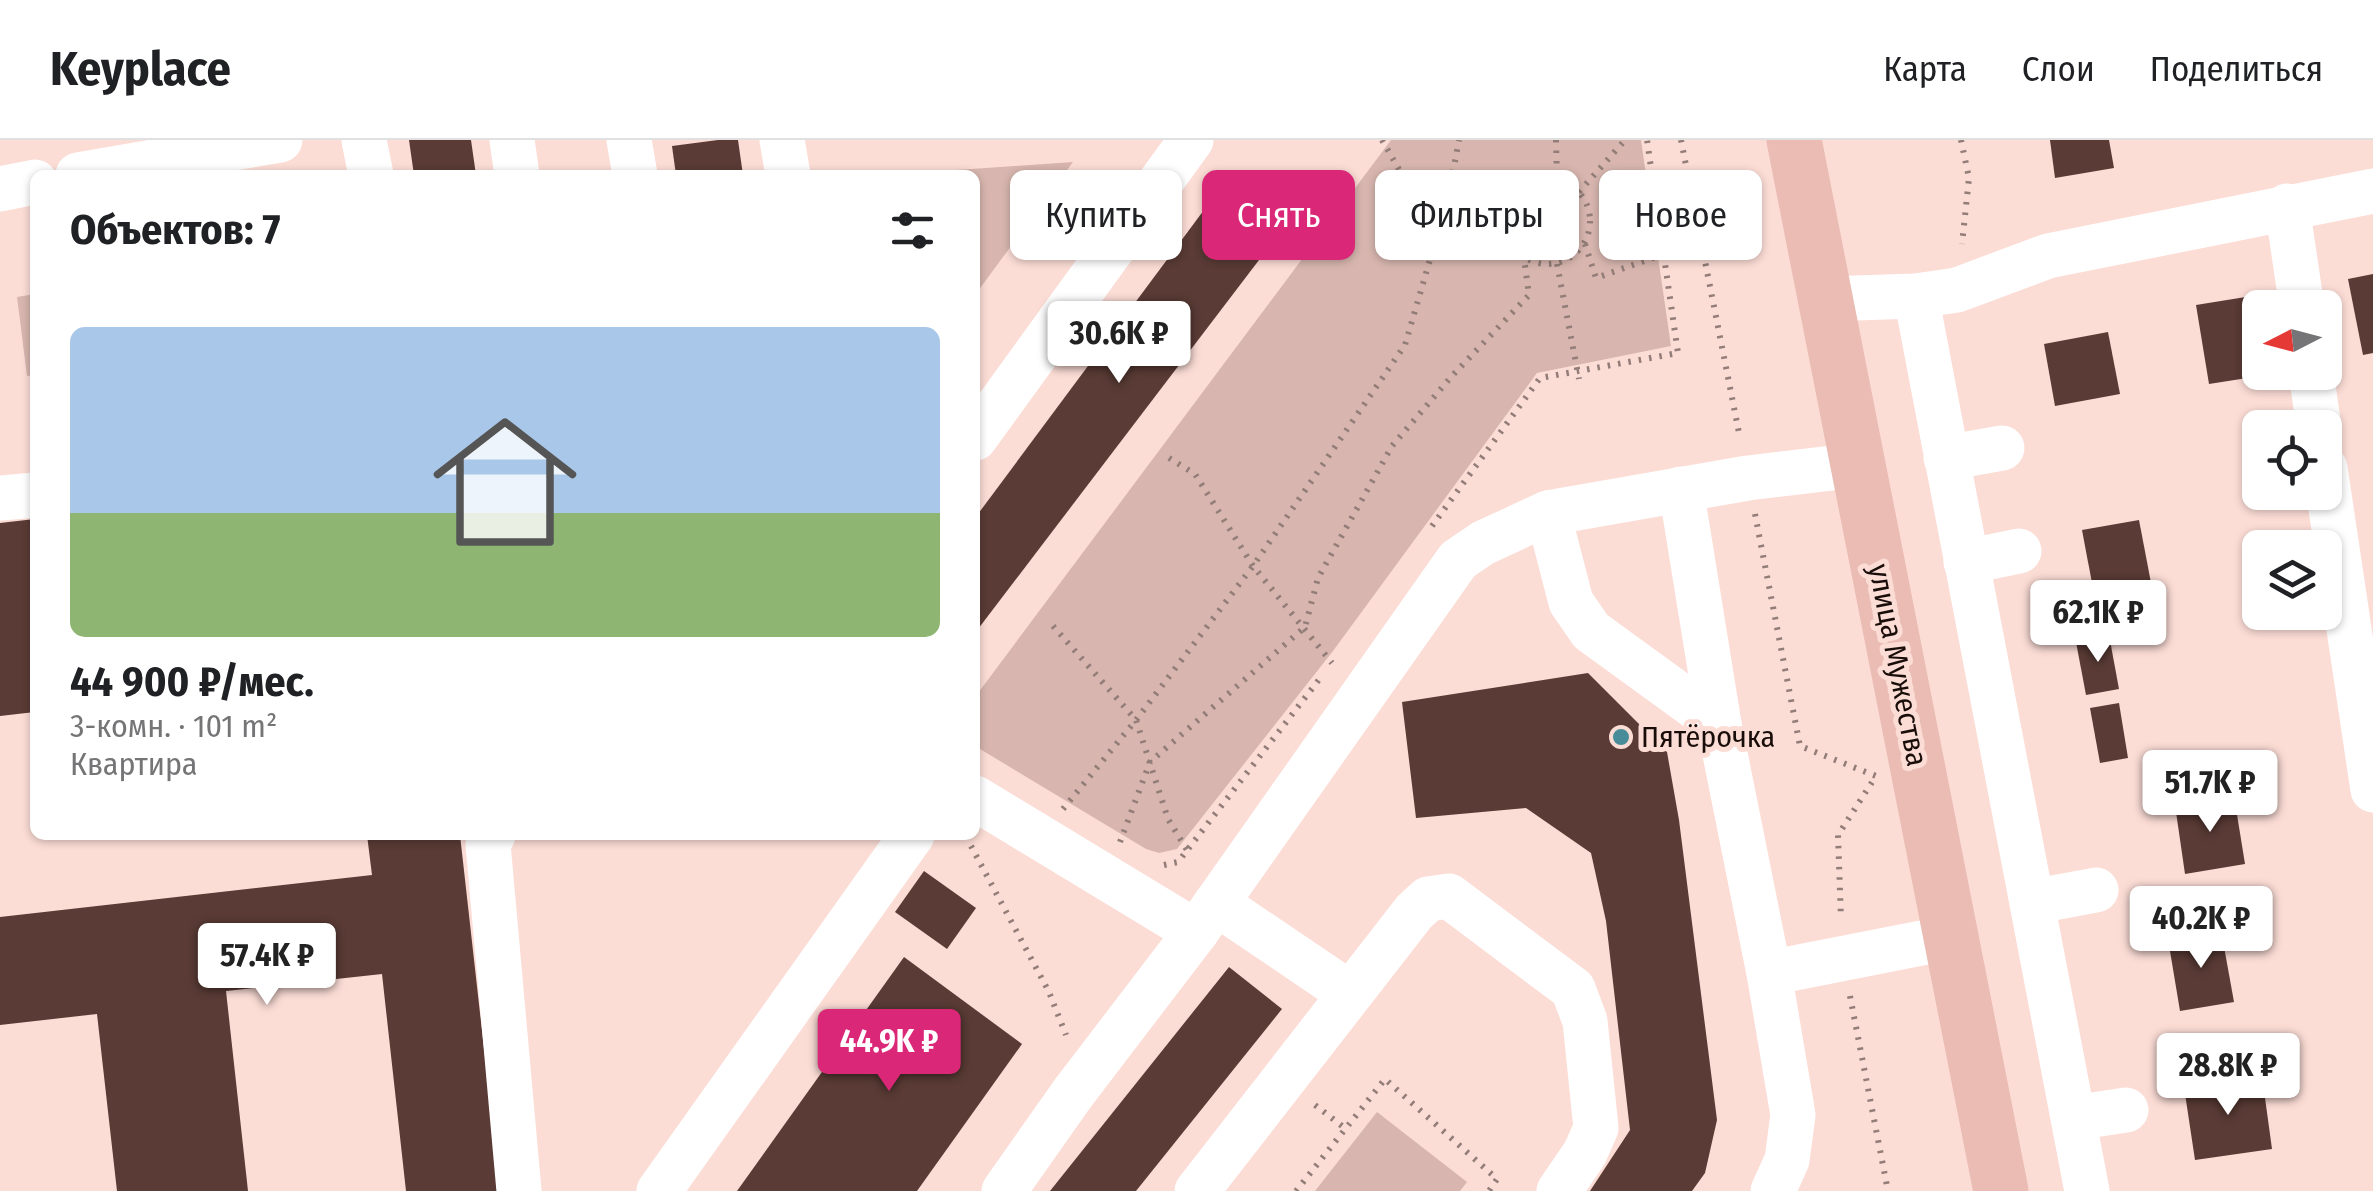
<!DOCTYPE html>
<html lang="ru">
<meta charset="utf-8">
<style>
body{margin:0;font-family:"Fira Sans Condensed",sans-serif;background:#f2f2f2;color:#202124;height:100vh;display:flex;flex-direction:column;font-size:38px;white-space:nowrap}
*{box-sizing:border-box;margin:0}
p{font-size:32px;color:#757577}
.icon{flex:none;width:55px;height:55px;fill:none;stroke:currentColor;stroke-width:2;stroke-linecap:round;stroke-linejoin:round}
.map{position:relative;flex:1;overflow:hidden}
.side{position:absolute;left:30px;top:30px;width:950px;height:670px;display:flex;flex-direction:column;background:#fff;border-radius:15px;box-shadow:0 2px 8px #0004}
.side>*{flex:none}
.guide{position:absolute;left:1010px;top:30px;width:950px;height:90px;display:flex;gap:20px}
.needle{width:65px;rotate:264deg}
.controls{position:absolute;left:2242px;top:150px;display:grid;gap:20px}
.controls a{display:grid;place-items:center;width:100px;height:100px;border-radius:15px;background:#fff;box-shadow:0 2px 8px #0004;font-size:50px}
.price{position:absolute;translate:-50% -85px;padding:0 22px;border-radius:10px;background:#fff;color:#222;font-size:32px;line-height:65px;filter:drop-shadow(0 2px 5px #0008)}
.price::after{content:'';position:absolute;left:50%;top:60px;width:30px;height:22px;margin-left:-15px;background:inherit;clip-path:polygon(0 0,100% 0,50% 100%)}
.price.active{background:#db2777;color:#fff}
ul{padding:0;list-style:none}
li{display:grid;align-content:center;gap:20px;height:530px;padding:0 40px}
li span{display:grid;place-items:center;height:310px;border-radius:15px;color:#555}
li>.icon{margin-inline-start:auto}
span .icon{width:180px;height:180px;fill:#fffc;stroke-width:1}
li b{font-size:42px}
h2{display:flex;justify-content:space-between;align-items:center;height:120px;padding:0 40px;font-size:42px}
.tag{padding:0 35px;border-radius:15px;background:#fff;box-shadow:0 2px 8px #0004;font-size:35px;line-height:90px}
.tag.active{background:#db2777;color:#fff}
header{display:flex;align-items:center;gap:60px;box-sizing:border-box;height:140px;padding:0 50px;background:#fff;border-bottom:2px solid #e0e0e0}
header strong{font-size:48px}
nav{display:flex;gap:55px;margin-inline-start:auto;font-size:35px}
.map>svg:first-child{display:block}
.green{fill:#d8b6af}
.building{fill:#5a3b35}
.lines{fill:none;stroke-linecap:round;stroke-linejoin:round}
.path{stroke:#937d78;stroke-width:6;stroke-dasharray:2.5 8;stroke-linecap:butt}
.minor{stroke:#fff;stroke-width:45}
.major{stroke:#eabcb4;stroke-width:55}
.poi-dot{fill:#478c98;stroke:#fcddd6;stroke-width:4}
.labels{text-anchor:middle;stroke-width:10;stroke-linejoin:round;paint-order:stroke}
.street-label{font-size:30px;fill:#190d0a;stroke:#fcddd6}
.poi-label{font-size:30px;fill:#190d0a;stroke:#fcddd6;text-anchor:start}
</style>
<header>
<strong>Keyplace</strong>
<nav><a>Карта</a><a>Слои</a><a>Поделиться</a></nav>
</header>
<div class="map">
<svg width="2373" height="1051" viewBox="0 0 2373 1051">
<rect width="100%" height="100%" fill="#fcddd6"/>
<g class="green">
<polygon points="1391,0 1641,0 1671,206 1537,233 1333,511 1177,709 1159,713 1146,709 975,606 975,557"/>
<polygon points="1073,22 975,155 975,35 885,35"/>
<polygon points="35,154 35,235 27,236 17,157"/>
<polygon points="1377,972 1467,1042 1460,1051 1315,1051"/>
</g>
<g class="building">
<polygon points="409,0 471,0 476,35 414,35"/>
<polygon points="718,0 738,0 743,35 676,35 672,6"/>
<polygon points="2050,0 2109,0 2114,28 2055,38"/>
<polygon points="1227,39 1291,78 975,493 975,378"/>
<polygon points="2373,134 2373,213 2363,215 2348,139"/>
<polygon points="2258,155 2260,236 2209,244 2196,165"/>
<polygon points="2108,192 2120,254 2055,266 2044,204"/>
<polygon points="35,379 35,572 0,576 0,383"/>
<polygon points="2139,380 2152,448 2095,459 2082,390"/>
<polygon points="2109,495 2119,549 2086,555 2076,502"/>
<polygon points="1588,533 1667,612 1679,680 1717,980 1705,1033 1692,1051 1590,1051 1630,990 1606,781 1591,713 1526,668 1416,678 1402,562"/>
<polygon points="2119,563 2128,618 2100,623 2090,568"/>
<polygon points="2234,656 2245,724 2185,734 2175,665"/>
<polygon points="367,695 460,695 500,1051 406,1051 382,834 226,851 248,1051 117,1051 97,874 0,885 0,777 372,735"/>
<polygon points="924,731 976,768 947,809 895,772"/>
<polygon points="2221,790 2234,862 2180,871 2168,799"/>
<polygon points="904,817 1022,904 917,1051 737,1051"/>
<polygon points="1229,827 1282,869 1136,1051 1050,1051"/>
<polygon points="2262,936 2272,1009 2195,1020 2184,947"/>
</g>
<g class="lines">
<g class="path">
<polyline points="1382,0 1408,45 1448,58 1504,68"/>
<polyline points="1556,0 1557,39"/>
<polyline points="1681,0 1740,298"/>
<polyline points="1961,0 1969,38 1962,104"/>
<circle cx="1547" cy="81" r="43"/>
<polyline points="1579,52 1625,0"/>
<polyline points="1585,104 1596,138 1664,114 1701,108"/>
<polyline points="1557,124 1579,239"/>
<polyline points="1169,318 1195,334 1253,426 1332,523"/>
<polyline points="1755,374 1800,606 1876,636 1838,695 1841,779"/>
<polyline points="1432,386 1540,238 1678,213 1647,0"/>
<polyline points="1053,486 1136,580 1168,679 1187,710"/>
<polyline points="1063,669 1136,580 1253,426 1405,205 1448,58 1459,0"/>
<polyline points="1120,702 1150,622 1305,487 1318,438 1392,306 1451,237 1529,155 1524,118"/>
<polyline points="971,706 1049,852 1066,895"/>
<polyline points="1164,725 1178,722 1321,537"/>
<polyline points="1850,856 1888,1051"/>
<polyline points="1315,965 1346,989"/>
<polyline points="1296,1051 1385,939 1497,1039 1489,1051"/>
</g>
<g class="minor">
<polyline points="364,0 371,35"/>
<polyline points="512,0 517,35"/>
<polyline points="629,0 635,35"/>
<polyline points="782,0 788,35"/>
<polyline points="78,35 280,0"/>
<polyline points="0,49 35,42"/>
<polyline points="2287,66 2302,168"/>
<polyline points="1916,156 2087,1051"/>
<polyline points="1825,159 1916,156 1957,150 2048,116 2373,51"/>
<polyline points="2311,232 2319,288"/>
<polyline points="975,298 1191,0"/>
<polyline points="1946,318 2002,308"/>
<polyline points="2325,328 2373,650"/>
<polyline points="1681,349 1719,584 1769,833 1793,975 1787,1020 1773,1051"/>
<polyline points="0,358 35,355"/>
<polyline points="1548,373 1571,462 1591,491 1719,584"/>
<polyline points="1966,422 2019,411"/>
<polyline points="975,658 1196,792"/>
<polyline points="493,695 488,704 519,1051"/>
<polyline points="2032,762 2096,750"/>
<polyline points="1216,763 1349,853"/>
<polyline points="1769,833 1952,797"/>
<polyline points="2073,978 2126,970"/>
<polyline points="659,1051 912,695"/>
<polyline points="1004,1051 1073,953 1196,792 1458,420 1483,403 1548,373 1748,338 1858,325"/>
<polyline points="1197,1051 1414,772 1428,759 1449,756 1573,849 1585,881 1596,988 1585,1013 1559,1051"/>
</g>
<polyline class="major" points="1794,0 2001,1051"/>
</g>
<circle class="poi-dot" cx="1621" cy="597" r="10"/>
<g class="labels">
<g class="street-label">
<text transform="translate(1898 525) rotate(79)" y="10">улица Мужества</text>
</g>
<g class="poi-label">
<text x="1641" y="607">Пятёрочка</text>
</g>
</g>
</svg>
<div class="controls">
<a><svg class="needle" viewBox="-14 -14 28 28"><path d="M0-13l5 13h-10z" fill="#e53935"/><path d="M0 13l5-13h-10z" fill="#757577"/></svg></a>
<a><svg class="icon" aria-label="locate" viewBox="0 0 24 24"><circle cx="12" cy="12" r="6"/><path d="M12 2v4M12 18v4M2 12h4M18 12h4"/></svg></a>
<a><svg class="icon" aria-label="layers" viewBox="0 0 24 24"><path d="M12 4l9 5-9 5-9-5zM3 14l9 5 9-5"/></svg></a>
</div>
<b class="price" style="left:1119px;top:246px">30.6K ₽</b>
<b class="price" style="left:2098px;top:525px">62.1K ₽</b>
<b class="price" style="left:2210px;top:695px">51.7K ₽</b>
<b class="price" style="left:2201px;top:831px">40.2K ₽</b>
<b class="price" style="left:267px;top:868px">57.4K ₽</b>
<b class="price active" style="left:889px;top:954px">44.9K ₽</b>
<b class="price" style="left:2228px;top:978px">28.8K ₽</b>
<div class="guide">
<a class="tag">Купить</a>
<a class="tag active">Снять</a>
<a class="tag">Фильтры</a>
<a class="tag">Новое</a>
</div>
<section class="side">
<h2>Объектов: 7<svg class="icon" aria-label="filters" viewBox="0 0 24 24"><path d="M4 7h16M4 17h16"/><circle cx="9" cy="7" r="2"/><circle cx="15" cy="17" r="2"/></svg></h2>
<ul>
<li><span style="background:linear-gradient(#a9c7e8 60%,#8fb573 0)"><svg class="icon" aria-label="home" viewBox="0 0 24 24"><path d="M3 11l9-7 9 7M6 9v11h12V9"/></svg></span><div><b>44 900 ₽/мес.</b><p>3-комн. · 101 m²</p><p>Квартира</p></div></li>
</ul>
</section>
</div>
